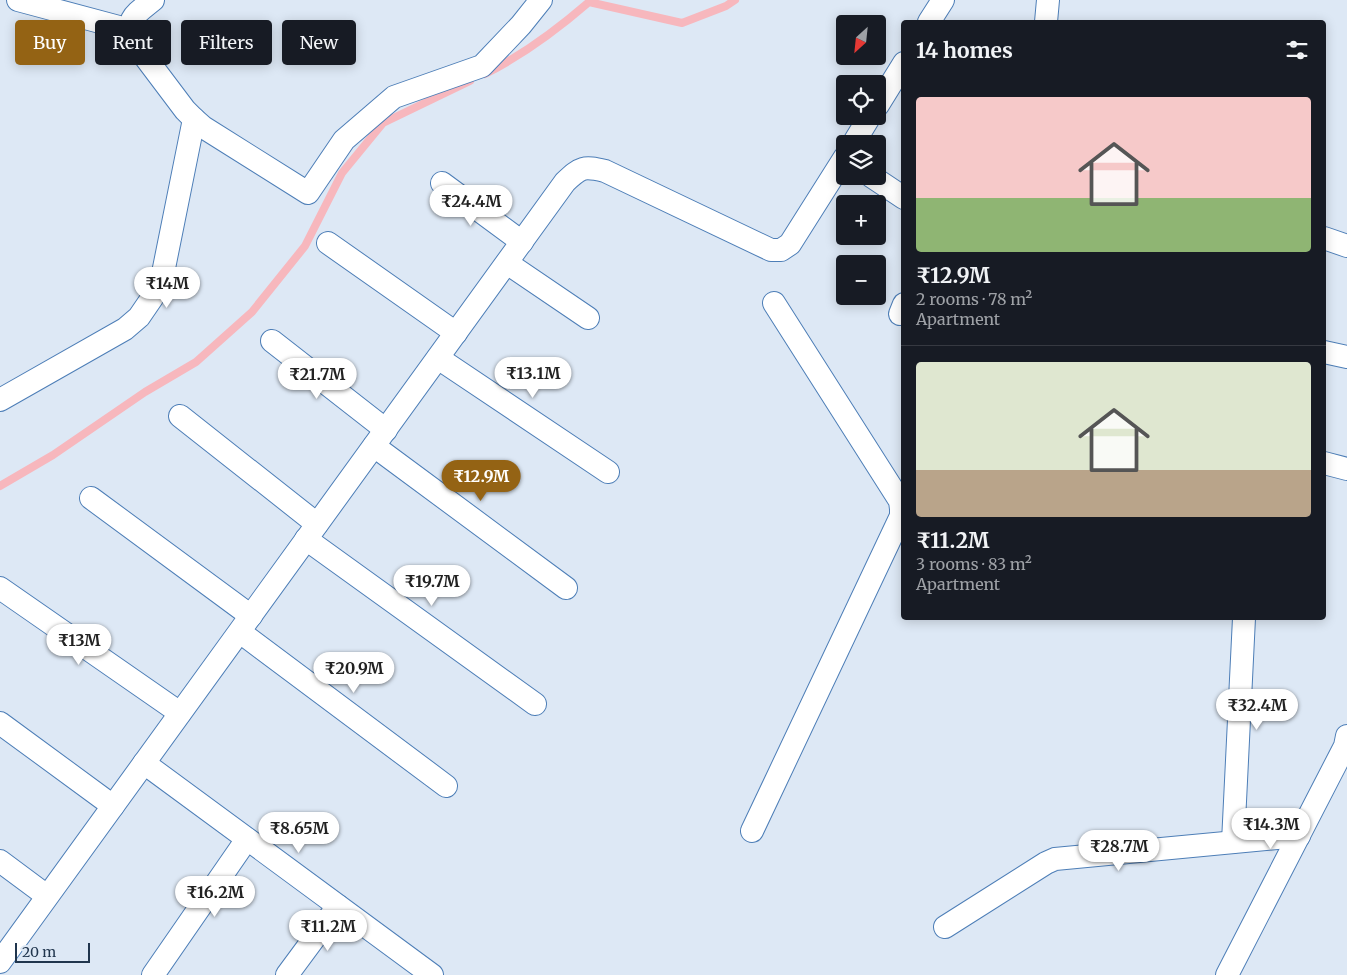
<!DOCTYPE html>
<meta charset="utf-8">
<style>
body{margin:0;font-family:Merriweather,serif;background:#242831;color:#f1f3f6;height:100vh;display:flex;flex-direction:column;font-size:19px;white-space:nowrap}
*{box-sizing:border-box;margin:0}
p{font-size:16px;color:#9ea1a6}
.icon{flex:none;width:28px;height:28px;fill:none;stroke:currentColor;stroke-width:2;stroke-linecap:round;stroke-linejoin:round}
.map{position:relative;flex:1;overflow:hidden}
.sheet{position:absolute;left:901px;top:20px;width:425px;height:600px;display:flex;flex-direction:column;background:#171b24;border-radius:5px;box-shadow:0 2px 12px #0003}
.sheet>*{flex:none}
.hud{position:absolute;left:15px;top:20px;width:475px;height:45px;display:flex;gap:10px}
.needle{width:32px;rotate:207deg}
.tools{position:absolute;left:836px;top:15px;display:grid;gap:10px}
.tools a{display:grid;place-items:center;width:50px;height:50px;border-radius:5px;background:#171b24;box-shadow:0 2px 12px #0003;font-size:25px}
.scale{position:absolute;left:15px;bottom:12px;width:75px;box-sizing:border-box;padding-left:5px;border:2px solid #20354d;border-top:0;font-size:14px;line-height:18px;white-space:nowrap;color:#20354d;-webkit-text-stroke:4px #dde8f5;paint-order:stroke}
.price{position:absolute;translate:-50% -42px;padding:0 11px;border-radius:18px;background:#fff;color:#222;font-size:16px;line-height:32px;filter:drop-shadow(0 1px 2px #0008)}
.price::after{content:'';position:absolute;left:50%;top:30px;width:15px;height:11px;margin-left:-8px;background:inherit;clip-path:polygon(0 0,100% 0,50% 100%)}
.price.selected{background:#946314;color:#fff}
ul{padding:0;list-style:none}
li{display:grid;align-content:center;gap:10px;height:265px;padding:0 15px}
li+li{border-top:1px solid #363941}
li span{display:grid;place-items:center;height:155px;border-radius:5px;color:#555}
li>.icon{margin-inline-start:auto}
span .icon{width:90px;height:90px;fill:#fffc;stroke-width:1}
li b{font-size:21px}
h2{display:flex;justify-content:space-between;align-items:center;height:60px;padding:0 15px;font-size:21px}
.tag{padding:0 18px;border-radius:5px;background:#171b24;box-shadow:0 2px 12px #0003;font-size:18px;line-height:45px}
.tag.selected{background:#946314;color:#fff}
.map>svg:first-child{display:block}
.lines{fill:none;stroke-linecap:round;stroke-linejoin:round}
.stream{stroke:#f7b7bd;stroke-width:8}
.minor-casing{stroke:#4d7eb7;stroke-width:24}
.minor{stroke:#fff;stroke-width:22}
</style>
<div class="map">
<svg width="1347" height="975" viewBox="0 0 1347 975">
<rect width="100%" height="100%" fill="#dde8f5"/>
<g class="lines">
<g class="stream">
<path d="M485 74C521 56 559 28 589 2L682 23 726 6 735 0"/>
<polyline points="0,486 53,455 145,392 196,362 252,312 305,246 342,173 383,123 470,81"/>
</g>
<defs>
<g id="minor">
<polyline points="18,0 130,30"/>
<path d="M153 0C136 14 125 18 133 41L185 110 194 119 203 127 308 193 344 140 394 97 482 66 521 25 541 0"/>
<polyline points="929,22 943,0"/>
<polyline points="1046,22 1048,0"/>
<polyline points="878,105 904,63"/>
<polyline points="853,144 870,116"/>
<polyline points="871,176 904,198"/>
<polyline points="442,183 522,242"/>
<polyline points="1324,238 1347,246"/>
<polyline points="328,243 456,333"/>
<polyline points="507,263 588,318"/>
<polyline points="900,314 904,304"/>
<polyline points="272,341 386,430"/>
<polyline points="1324,352 1347,357"/>
<polyline points="438,358 608,472"/>
<polyline points="0,400 125,329 139,317 152,298 162,278 194,119"/>
<polyline points="180,416 317,524"/>
<polyline points="374,446 566,588"/>
<polyline points="1324,463 1347,469"/>
<polyline points="91,498 251,616"/>
<polyline points="306,539 535,704"/>
<polyline points="0,588 180,713"/>
<polyline points="240,632 446,786"/>
<polyline points="0,723 113,806"/>
<polyline points="144,763 432,975"/>
<polyline points="752,831 901,516 901,509 900,501 774,303"/>
<polyline points="1233,842 1244,618"/>
<polyline points="0,861 47,896"/>
<polyline points="945,927 1046,863 1055,859 1299,836"/>
<path d="M0 962 565 182C581 167 583 166 605 171L771 250H781L790 244 845 157"/>
<polyline points="153,975 247,839"/>
<polyline points="287,975 338,906"/>
<polyline points="1227,975 1345,746 1347,736"/>
</g>
</defs>
<use href="#minor" class="minor-casing"/>
<use href="#minor" class="minor"/>
</g>
</svg>
<div class="tools">
<a><svg class="needle" viewBox="-14 -14 28 28"><path d="M0-13l5 13h-10z" fill="#e53935"/><path d="M0 13l5-13h-10z" fill="#9ea1a6"/></svg></a>
<a><svg class="icon" aria-label="locate" viewBox="0 0 24 24"><circle cx="12" cy="12" r="6"/><path d="M12 2v4M12 18v4M2 12h4M18 12h4"/></svg></a>
<a><svg class="icon" aria-label="layers" viewBox="0 0 24 24"><path d="M12 4l9 5-9 5-9-5zM3 14l9 5 9-5"/></svg></a>
<a>+</a>
<a>−</a>
</div>
<div class="scale">20 m</div>
<b class="price" style="left:471px;top:227px">₹24.4M</b>
<b class="price" style="left:167px;top:309px">₹14M</b>
<b class="price" style="left:533px;top:399px">₹13.1M</b>
<b class="price" style="left:317px;top:400px">₹21.7M</b>
<b class="price selected" style="left:481px;top:502px">₹12.9M</b>
<b class="price" style="left:432px;top:607px">₹19.7M</b>
<b class="price" style="left:79px;top:666px">₹13M</b>
<b class="price" style="left:354px;top:694px">₹20.9M</b>
<b class="price" style="left:1257px;top:731px">₹32.4M</b>
<b class="price" style="left:1271px;top:850px">₹14.3M</b>
<b class="price" style="left:299px;top:854px">₹8.65M</b>
<b class="price" style="left:1119px;top:872px">₹28.7M</b>
<b class="price" style="left:215px;top:918px">₹16.2M</b>
<b class="price" style="left:328px;top:952px">₹11.2M</b>
<div class="hud">
<a class="tag selected">Buy</a>
<a class="tag">Rent</a>
<a class="tag">Filters</a>
<a class="tag">New</a>
</div>
<section class="sheet">
<h2>14 homes<svg class="icon" aria-label="filters" viewBox="0 0 24 24"><path d="M4 7h16M4 17h16"/><circle cx="9" cy="7" r="2"/><circle cx="15" cy="17" r="2"/></svg></h2>
<ul>
<li><span style="background:linear-gradient(#f6c9c9 65%,#8fb573 0)"><svg class="icon" aria-label="home" viewBox="0 0 24 24"><path d="M3 11l9-7 9 7M6 9v11h12V9"/></svg></span><div><b>₹12.9M</b><p>2 rooms · 78 m²</p><p>Apartment</p></div></li>
<li><span style="background:linear-gradient(#dfe7d0 70%,#b9a48a 0)"><svg class="icon" aria-label="home" viewBox="0 0 24 24"><path d="M3 11l9-7 9 7M6 9v11h12V9"/></svg></span><div><b>₹11.2M</b><p>3 rooms · 83 m²</p><p>Apartment</p></div></li>
</ul>
</section>
</div>
